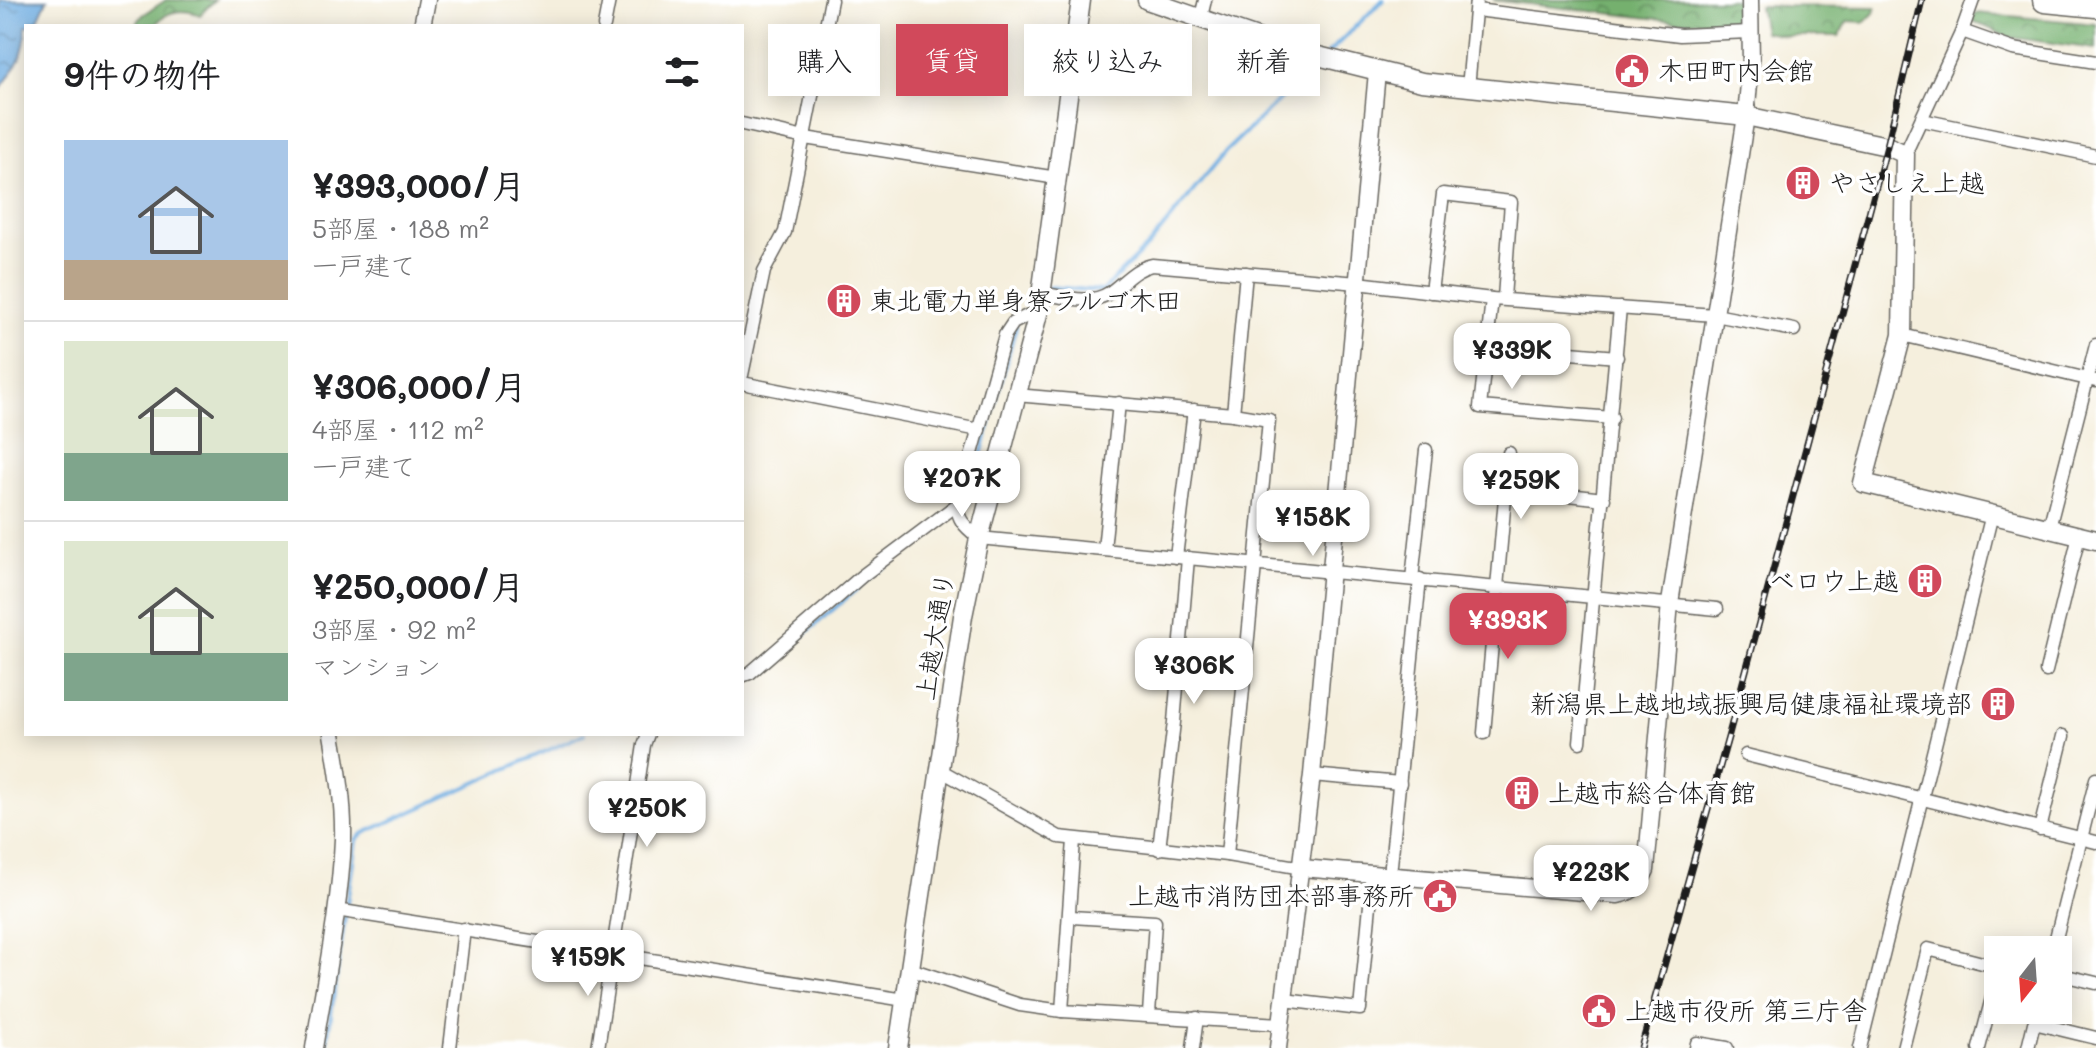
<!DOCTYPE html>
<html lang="ja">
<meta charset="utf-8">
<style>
body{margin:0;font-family:Mali,"Klee One",sans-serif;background:#f2f2f2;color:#202124;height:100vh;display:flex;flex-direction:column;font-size:30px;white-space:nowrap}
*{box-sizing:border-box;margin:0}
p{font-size:26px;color:#757577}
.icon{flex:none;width:44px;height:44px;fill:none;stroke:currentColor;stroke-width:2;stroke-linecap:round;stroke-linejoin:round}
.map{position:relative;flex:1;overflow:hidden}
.panel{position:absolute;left:24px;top:24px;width:720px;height:712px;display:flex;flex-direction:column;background:#fff;border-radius:0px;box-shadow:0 4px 20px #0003}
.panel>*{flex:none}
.guide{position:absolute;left:768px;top:24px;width:760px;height:72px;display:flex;gap:16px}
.needle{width:52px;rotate:197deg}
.fabs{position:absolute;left:1984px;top:936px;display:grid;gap:16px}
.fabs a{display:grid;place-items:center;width:88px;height:88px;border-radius:0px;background:#fff;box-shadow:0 4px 20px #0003;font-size:40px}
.price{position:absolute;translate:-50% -68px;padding:0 18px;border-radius:16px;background:#fff;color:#222;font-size:26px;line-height:52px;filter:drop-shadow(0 2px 4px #0008)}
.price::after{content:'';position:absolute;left:50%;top:48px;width:24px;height:18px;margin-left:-12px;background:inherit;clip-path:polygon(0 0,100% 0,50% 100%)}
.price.selected{background:#d1495b;color:#fff}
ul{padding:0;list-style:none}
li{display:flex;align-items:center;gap:24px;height:200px;padding:0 40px}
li+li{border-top:2px solid #e0e0e0}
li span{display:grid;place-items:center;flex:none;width:224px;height:160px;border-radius:0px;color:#555}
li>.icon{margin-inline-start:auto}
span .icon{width:96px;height:96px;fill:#fffc;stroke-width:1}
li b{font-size:34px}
h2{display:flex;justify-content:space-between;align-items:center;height:96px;padding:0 40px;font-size:34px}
.chip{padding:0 28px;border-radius:0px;background:#fff;box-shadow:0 4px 20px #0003;font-size:28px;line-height:72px}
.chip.selected{background:#d1495b;color:#fff}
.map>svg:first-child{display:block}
.forest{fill:url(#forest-crowns);stroke:#486645;stroke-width:2}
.water{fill:url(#water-ripples);stroke:#46647e;stroke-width:2}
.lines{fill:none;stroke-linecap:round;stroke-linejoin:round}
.stream{stroke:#6fade1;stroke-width:4}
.minor-casing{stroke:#686660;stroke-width:15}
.tertiary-casing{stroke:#686660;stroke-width:19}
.secondary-casing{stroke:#686660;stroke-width:21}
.motorway-casing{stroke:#686660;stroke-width:27}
.minor{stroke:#fff;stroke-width:12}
.tertiary{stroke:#fff;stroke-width:16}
.secondary{stroke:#fff;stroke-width:18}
.motorway{stroke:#fff;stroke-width:24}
.rail-casing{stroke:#1c1c1c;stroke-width:7}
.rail{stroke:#fff;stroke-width:4;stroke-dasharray:12;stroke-linecap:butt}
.labels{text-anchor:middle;stroke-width:7;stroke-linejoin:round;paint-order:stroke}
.poi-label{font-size:26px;fill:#1c1c1c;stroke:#fff;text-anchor:start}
.street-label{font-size:26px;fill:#1c1c1c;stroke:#fff}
</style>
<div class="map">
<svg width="2096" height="1048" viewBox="0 0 2096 1048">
<defs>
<pattern id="forest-crowns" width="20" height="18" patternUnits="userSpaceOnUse" patternTransform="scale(2)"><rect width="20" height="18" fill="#74b06e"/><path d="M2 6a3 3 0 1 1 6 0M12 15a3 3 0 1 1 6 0" fill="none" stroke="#5e8e5a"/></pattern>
<pattern id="water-ripples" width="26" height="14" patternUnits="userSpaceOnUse" patternTransform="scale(2)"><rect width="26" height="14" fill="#6fade1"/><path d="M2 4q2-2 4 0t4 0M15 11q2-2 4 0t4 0" fill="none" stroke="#5a8cb6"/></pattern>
</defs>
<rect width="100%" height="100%" fill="#fff"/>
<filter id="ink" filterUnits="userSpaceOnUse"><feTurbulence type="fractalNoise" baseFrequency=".0125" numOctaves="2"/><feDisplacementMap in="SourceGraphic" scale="16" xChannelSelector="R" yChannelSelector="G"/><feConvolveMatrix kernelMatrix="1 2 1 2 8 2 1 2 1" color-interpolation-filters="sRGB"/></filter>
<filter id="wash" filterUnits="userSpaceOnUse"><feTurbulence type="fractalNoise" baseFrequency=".006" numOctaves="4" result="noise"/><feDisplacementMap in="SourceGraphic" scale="32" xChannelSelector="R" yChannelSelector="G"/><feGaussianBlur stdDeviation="1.8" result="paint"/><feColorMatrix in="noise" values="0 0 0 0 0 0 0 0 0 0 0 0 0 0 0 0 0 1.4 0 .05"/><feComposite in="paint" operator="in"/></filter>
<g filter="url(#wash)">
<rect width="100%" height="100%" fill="#f5efdd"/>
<g class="forest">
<path d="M166 0H215L200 15C182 8 166 11 154 26H135L143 15Z"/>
<polygon points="1493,0 1730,0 1742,1 1739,17 1735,22 1676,21"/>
<polygon points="1759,6 1876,7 1874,13 1865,22 1847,21 1839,36 1786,36 1764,32"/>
<polygon points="1976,13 2096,24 2096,49 2008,37 1971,20"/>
</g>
<path class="water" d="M0 0H47L35 26H26C26 55 16 67 0 89Z"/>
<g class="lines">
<g class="stream">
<polyline points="1327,54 1383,0"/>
<polyline points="1047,290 1050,287 1102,291 1149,245 1226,151 1318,63"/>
<polyline points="961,508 968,503 1016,326"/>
<polyline points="778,657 872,576 942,523"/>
<polyline points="326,1048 356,840 362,834 584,734"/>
</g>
</g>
</g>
<g filter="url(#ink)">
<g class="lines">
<defs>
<g id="minor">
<polyline points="1476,10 1680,35 1750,32"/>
<polyline points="1201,17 1205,0"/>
<polyline points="604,26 609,0"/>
<polyline points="1962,31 2013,49 2096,62"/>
<polyline points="1468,88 1476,0"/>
<polyline points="1922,120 2096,156"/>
<polyline points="742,124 805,138 1057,178"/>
<polyline points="1905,154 1962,31 1973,0"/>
<polyline points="1431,292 1443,194 1511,202 1504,298"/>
<path d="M1040 293C1062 296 1090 306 1109 293 1125 282 1133 269 1152 265L1358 283 1492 299 1715 315 1794 330"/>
<polyline points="1492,299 1480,407 1612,418"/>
<path d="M1039 310 1013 323 1005 335 958 504C956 520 967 528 979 538L1717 609"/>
<polyline points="1902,335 2096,381"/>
<polyline points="1488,346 1617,357"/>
<polyline points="742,375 764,271 785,232 831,0"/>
<polyline points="742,383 979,430"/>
<polyline points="1016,395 1233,414 1246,273"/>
<polyline points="1506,488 1604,499"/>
<polyline points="2049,528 2096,345"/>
<polyline points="1104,549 1119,403"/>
<polyline points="1176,557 1194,410"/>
<polyline points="1412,579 1426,450"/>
<polyline points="2046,671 2079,536"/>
<polyline points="742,676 750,673 862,576 958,504"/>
<polyline points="1484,733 1509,453"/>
<polyline points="1580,742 1620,308"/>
<polyline points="1746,755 2096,842"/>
<polyline points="940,770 1059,837 1227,855 1302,868"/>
<polyline points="1312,775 1400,783"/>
<polyline points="2040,829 2063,736"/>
<polyline points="1074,840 1062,1011 1281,1024"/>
<polyline points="1159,849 1174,722 1188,558"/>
<polyline points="1227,855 1269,420 1233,414"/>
<polyline points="1390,875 1420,579"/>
<polyline points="336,910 905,1000"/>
<polyline points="1071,917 1155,922 1149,1014"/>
<polyline points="2053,950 2096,779"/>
<polyline points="910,969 1020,1005 1062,1011"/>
<polyline points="2058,974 2096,983"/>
<polyline points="1284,1000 1360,1009 1373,874"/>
<polyline points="450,1048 464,929"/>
<polyline points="598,1048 644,745 648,734"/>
<polyline points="1193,1048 1197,1018"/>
<polyline points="1696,1048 1697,1043 1727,1048"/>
<polyline points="1860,1048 1992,514"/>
<polyline points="1903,1048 1928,949 1998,967"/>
<polyline points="1979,1048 1998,975"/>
<polyline points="2028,1048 2034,1023 2096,1038"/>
</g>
<g id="tertiary">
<polyline points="422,26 427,0"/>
<path d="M1302 868 1618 895C1634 892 1639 885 1646 870L1670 603 1746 116 1751 62 1750 0"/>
<path d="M314 1048C325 979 340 909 343 839 344 804 338 769 332 734"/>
<polyline points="1278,1048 1312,775 1377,72"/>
</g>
<g id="secondary">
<polyline points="1147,0 1286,48 1422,82 1746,116 1887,146 1905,154 1902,335 1863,483 2096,540"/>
<polyline points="898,1048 963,616 979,538 1039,310 1081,0"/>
</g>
<polyline id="motorway" points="2045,0 2096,5"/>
</defs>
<use href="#minor" class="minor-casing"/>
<use href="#tertiary" class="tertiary-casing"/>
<use href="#secondary" class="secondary-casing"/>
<use href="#motorway" class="motorway-casing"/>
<use href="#minor" class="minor"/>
<use href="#tertiary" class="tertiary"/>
<use href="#secondary" class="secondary"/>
<use href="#motorway" class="motorway"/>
<defs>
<polyline id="rail" points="1641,1048 1729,734 1887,146 1922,0"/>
</defs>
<use href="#rail" class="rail-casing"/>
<use href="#rail" class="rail"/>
</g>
</g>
<defs>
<symbol id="civic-disc" viewBox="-11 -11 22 22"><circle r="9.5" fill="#d1495b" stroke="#fff"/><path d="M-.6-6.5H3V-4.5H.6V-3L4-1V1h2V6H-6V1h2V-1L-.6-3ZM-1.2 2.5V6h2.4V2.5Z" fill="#fff"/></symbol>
<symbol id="building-disc" viewBox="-11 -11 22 22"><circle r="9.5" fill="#d1495b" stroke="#fff"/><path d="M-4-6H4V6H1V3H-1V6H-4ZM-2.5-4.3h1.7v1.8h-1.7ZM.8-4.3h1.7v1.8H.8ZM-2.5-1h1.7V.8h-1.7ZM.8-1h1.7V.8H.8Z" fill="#fff"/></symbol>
</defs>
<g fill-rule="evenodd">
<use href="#civic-disc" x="1612" y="51" width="40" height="40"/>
<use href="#building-disc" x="1783" y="163" width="40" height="40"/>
<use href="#building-disc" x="824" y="281" width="40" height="40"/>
<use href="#building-disc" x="1905" y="561" width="40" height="40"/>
<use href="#building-disc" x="1978" y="684" width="40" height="40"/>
<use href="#building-disc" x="1502" y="773" width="40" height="40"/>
<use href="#civic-disc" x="1420" y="876" width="40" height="40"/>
<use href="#civic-disc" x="1579" y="991" width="40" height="40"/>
</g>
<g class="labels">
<g class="poi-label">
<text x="1658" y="80">木田町内会館</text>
<text x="1829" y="192">やさしえ上越</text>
<text x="870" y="310">東北電力単身寮ラルゴ木田</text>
<text x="1899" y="590" text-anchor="end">ベロウ上越</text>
<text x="1972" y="713" text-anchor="end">新潟県上越地域振興局健康福祉環境部</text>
<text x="1548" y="802">上越市総合体育館</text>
<text x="1414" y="905" text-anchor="end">上越市消防団本部事務所</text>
<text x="1625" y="1020">上越市役所 第三庁舎</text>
</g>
<g class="street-label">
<text transform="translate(935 636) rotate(-81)" y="9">上越大通り</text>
</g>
</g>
</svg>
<div class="fabs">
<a><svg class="needle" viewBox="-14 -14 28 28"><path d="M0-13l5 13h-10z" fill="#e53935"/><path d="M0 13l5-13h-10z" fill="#757577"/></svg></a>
</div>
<b class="price" style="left:1512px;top:391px">¥339K</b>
<b class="price" style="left:962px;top:519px">¥207K</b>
<b class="price" style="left:1521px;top:521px">¥259K</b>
<b class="price" style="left:1313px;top:558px">¥158K</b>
<b class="price selected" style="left:1508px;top:661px">¥393K</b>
<b class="price" style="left:1194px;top:706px">¥306K</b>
<b class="price" style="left:647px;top:849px">¥250K</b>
<b class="price" style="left:1591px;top:913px">¥223K</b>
<b class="price" style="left:588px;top:998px">¥159K</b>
<div class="guide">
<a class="chip">購入</a>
<a class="chip selected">賃貸</a>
<a class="chip">絞り込み</a>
<a class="chip">新着</a>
</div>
<section class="panel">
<h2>9件の物件<svg class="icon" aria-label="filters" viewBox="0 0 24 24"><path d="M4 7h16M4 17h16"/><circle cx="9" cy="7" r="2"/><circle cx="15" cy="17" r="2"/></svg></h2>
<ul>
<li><span style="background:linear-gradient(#a9c7e8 75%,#b9a48a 0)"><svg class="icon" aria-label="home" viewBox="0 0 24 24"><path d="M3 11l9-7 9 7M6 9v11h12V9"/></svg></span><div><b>¥393,000/月</b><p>5部屋 · 188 m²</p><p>一戸建て</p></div></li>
<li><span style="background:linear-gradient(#dfe7d0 70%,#7fa58c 0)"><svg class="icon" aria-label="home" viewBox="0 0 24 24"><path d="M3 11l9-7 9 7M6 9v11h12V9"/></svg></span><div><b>¥306,000/月</b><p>4部屋 · 112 m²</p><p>一戸建て</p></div></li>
<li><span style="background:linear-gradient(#dfe7d0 70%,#7fa58c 0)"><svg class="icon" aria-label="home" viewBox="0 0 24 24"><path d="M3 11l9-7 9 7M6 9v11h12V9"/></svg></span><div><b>¥250,000/月</b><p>3部屋 · 92 m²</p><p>マンション</p></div></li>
</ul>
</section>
</div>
